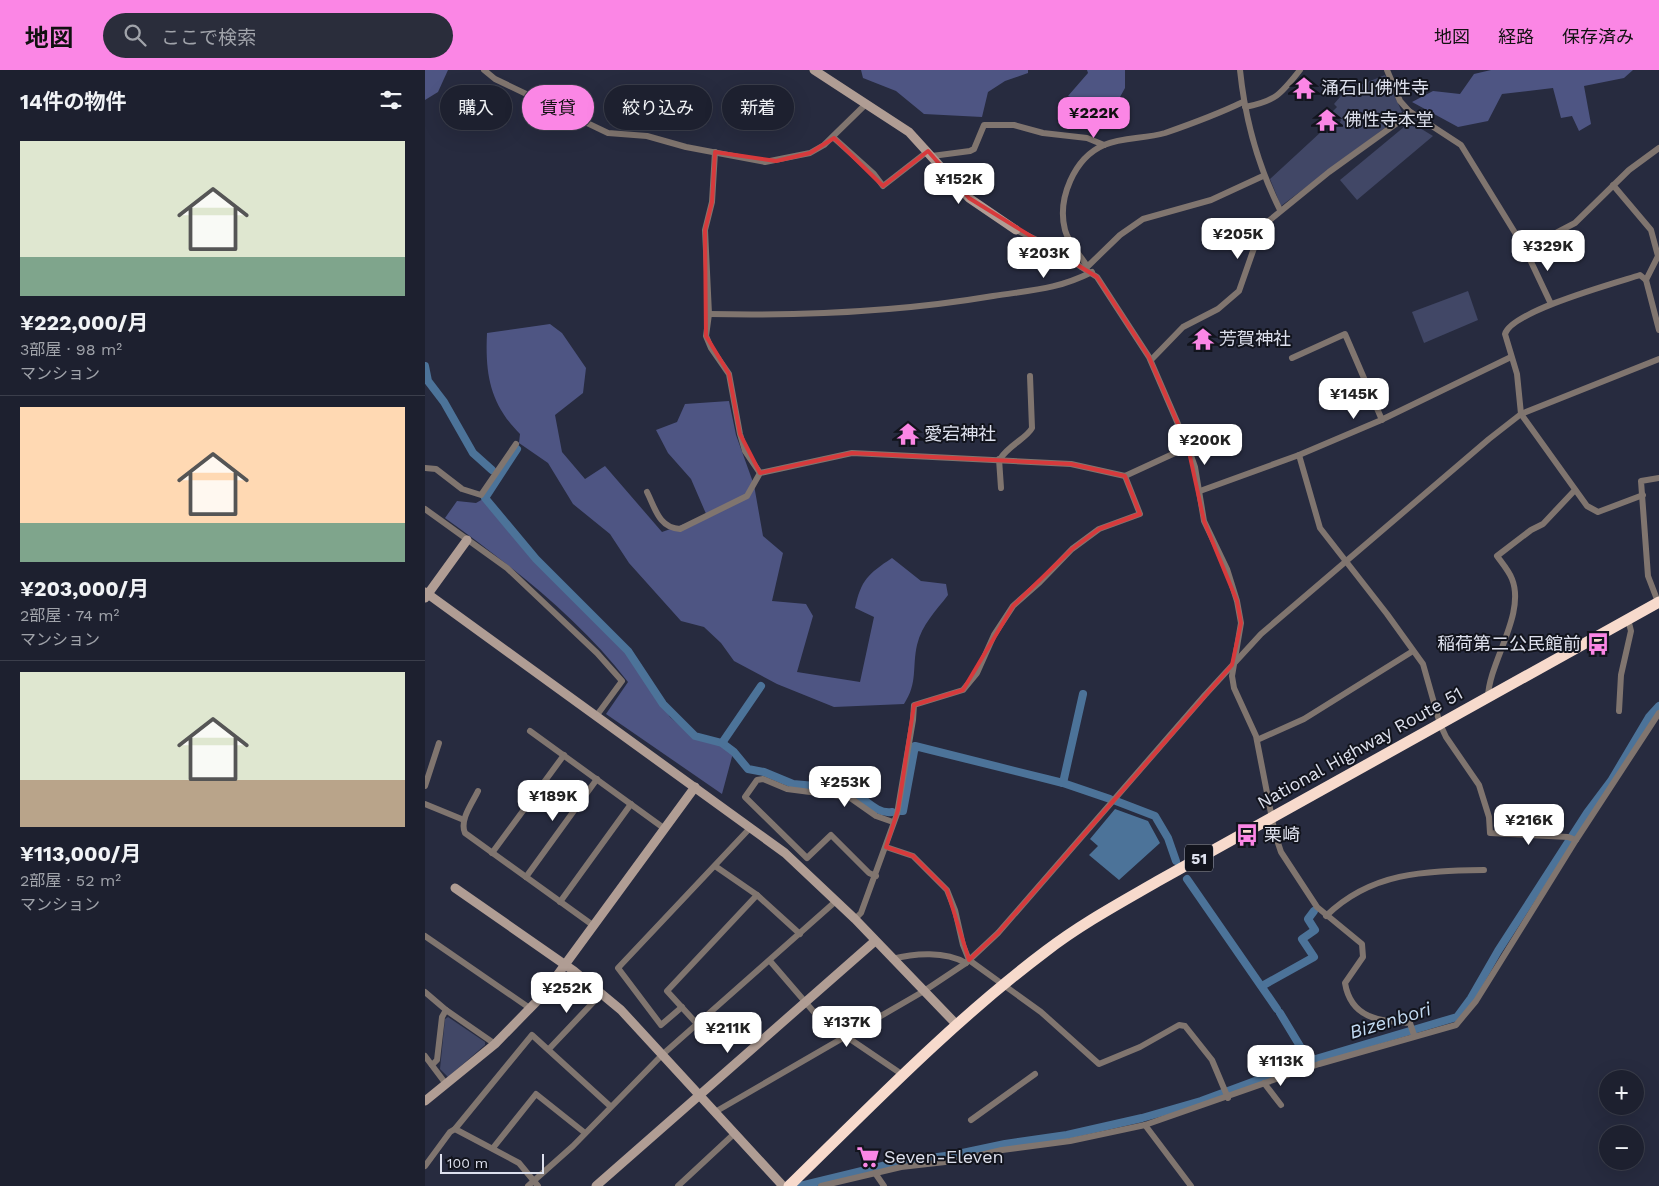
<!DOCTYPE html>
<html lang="ja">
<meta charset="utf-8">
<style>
body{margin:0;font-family:"Work Sans","Noto Sans JP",sans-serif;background:#2a2d3b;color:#f1f3f6;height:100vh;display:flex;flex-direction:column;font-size:19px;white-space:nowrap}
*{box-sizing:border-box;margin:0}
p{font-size:16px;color:#a0a3aa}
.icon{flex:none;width:28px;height:28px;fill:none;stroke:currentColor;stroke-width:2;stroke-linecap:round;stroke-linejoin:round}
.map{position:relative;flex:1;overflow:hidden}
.drawer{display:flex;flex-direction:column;background:#1d202f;width:425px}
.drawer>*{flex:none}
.banner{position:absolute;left:15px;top:15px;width:475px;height:45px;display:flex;gap:10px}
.tools{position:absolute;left:1174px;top:1000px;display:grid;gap:10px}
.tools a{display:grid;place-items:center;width:45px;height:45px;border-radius:50%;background:#1d202f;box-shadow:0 5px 20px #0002,0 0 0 1px #3b3e4b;font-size:25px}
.scale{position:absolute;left:15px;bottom:12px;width:104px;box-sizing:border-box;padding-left:5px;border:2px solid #dde0ed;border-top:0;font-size:14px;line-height:18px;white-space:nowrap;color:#dde0ed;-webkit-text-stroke:4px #12141d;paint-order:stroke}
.price{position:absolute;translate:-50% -42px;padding:0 11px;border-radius:10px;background:#fff;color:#222;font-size:16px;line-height:32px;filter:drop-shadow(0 1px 2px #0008)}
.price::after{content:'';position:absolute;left:50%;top:30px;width:15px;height:11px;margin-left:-8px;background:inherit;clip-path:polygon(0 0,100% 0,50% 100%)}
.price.on{background:#fb86e5;color:#111}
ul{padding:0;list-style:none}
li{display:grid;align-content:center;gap:10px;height:265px;padding:0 20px}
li+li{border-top:1px solid #3b3e4b}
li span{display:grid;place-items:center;height:155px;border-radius:0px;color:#555}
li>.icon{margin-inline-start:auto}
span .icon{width:90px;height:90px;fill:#fffc;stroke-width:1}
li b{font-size:21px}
h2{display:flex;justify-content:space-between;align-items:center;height:60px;padding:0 20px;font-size:21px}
.tag{padding:0 18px;border-radius:22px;background:#1d202f;box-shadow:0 5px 20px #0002,0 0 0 1px #3b3e4b;font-size:18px;line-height:45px}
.tag.on{background:#fb86e5;color:#111}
header{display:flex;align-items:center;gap:30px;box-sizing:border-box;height:70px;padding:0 25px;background:#fb86e5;color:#111}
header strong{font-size:24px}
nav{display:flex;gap:28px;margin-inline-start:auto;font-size:18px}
.search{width:350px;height:45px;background:#2a2d3b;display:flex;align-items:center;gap:12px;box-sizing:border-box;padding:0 18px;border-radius:28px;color:#a0a3aa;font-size:19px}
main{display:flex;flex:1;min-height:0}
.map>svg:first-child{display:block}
.green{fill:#414766}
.forest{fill:#4e5583}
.water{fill:#4c7399}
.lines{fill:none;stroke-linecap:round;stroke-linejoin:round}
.canal{stroke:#4c7399;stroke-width:8}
.street{stroke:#80756f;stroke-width:6}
.secondary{stroke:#b09d94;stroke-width:9}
.highway{stroke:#f7dacc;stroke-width:11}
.marked{fill:none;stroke:#d73a3c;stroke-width:4;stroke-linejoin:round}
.labels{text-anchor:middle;stroke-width:4;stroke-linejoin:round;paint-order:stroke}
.shield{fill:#12141d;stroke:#a0a3af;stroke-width:1}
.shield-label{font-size:16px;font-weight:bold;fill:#dde0ed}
.poi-label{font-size:18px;fill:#dde0ed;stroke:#12141d;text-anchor:start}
.street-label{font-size:18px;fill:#dde0ed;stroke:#12141d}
.water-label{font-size:19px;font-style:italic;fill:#c3dbf3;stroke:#12141d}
</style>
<header>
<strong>地図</strong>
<div class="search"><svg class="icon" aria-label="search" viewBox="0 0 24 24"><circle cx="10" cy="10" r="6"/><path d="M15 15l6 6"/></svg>ここで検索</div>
<nav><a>地図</a><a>経路</a><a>保存済み</a></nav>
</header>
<main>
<section class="drawer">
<h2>14件の物件<svg class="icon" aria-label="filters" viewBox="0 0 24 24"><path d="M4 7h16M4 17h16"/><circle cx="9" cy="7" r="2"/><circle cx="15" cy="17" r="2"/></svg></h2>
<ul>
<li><span style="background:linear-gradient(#dfe7d0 75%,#7fa58c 0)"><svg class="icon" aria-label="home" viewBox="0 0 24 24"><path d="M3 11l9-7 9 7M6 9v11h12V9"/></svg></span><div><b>¥222,000/月</b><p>3部屋 · 98 m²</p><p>マンション</p></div></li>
<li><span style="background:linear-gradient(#ffd9b3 75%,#7fa58c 0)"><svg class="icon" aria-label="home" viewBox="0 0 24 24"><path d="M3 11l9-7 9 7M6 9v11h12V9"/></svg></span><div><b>¥203,000/月</b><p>2部屋 · 74 m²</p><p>マンション</p></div></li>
<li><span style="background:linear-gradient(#dfe7d0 70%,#b9a48a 0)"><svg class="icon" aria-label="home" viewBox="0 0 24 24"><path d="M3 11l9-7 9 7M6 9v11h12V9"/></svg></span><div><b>¥113,000/月</b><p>2部屋 · 52 m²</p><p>マンション</p></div></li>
</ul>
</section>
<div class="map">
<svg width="1234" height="1116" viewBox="0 0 1234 1116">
<rect width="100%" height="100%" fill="#272b3f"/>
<g class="green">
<polygon points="960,5 977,42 965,54 856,136 845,109 897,61 901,63 914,55 916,50 907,42 912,37 909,34 927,13 935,15"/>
<polygon points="985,52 1008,66 932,130 915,110"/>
<polygon points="1043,221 1053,250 999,273 987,242"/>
<polygon points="23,947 60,972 60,975 23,1007 15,999 20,949"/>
</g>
<g class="forest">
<polygon points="0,0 23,0 13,22 0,30"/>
<polygon points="436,0 603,0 603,3 580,11 563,22 557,47 499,44 471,21 438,8"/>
<polygon points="662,0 700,0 700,18 690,36 663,35 643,26 663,3"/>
<polygon points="1066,0 1208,0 1199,8 1159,16 1166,54 1154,61 1147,46 1136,48 1128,18 1077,24 1063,51 1033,57 987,32 1008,21 1035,24 1049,4"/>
<path d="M125 254 137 263 161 298 158 323 130 345 137 382 160 409 180 396 237 462 282 446 266 409 243 383 231 360 252 352 260 334 304 331 311 365 329 415 338 466 358 483 347 531 381 534 388 546 372 602 435 612 449 547 430 538C436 510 443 504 467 488L496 511 521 514 523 525C511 541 497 554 492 575 487 597 493 613 479 634L409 637 352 614 309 591 296 573 279 557 256 551 204 493 185 464 148 434 123 393 94 373 95 364C65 334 60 304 62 263Z"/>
<path d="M58 429 109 490 207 589 245 647 269 668 297 675 308 683 297 724 181 644 203 612C154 548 85 495 20 448L32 431 51 433Z"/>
</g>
<polygon class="water" points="690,739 723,751 735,773 694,810 664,785 673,776 665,769"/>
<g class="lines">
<g class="canal">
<polyline points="0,296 3,311 19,332 48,383 67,400"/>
<path d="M92 379 60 428 111 489 203 581 238 634 270 666 297 673 309 682 323 699 339 702 368 714 423 719C438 725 450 745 467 742"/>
<polyline points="297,673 336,616"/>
<polyline points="638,713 658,624"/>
<polyline points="691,731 730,746 743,768 751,791"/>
<polyline points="476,741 478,741 490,676 638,713 685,729"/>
<polyline points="762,809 852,939"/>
<polyline points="837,916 889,887 877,869 890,860 883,849 889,841"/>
<polyline points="855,943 884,991"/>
<polyline points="375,1116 474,1092 528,1085 580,1074 642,1065 717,1048 776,1031 884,991 1032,947 1046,928 1073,881 1162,743 1186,711 1224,647 1234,636"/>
</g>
<g class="street">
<polyline points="59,0 70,9 183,63 222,66 261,77 340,92 385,83 399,75 441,34"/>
<path d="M815 0C820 49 833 96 855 140"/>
<polyline points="962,0 975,31 984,41 1036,75 1100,179 1126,234"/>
<path d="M820 37C851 31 856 24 875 0"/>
<polyline points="409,68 449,104 458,116 503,81"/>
<polyline points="290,82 287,132 280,160 284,244 281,266 286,278 304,304 315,364 320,381 335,403"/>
<polyline points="507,86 545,81 549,79 559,55 589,55 618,63 662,68 679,75"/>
<polyline points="1188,115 1226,160 1233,186 1221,210"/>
<path d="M591 160 620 174 672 207 724 287 763 377 770 397 779 451 802 499 812 531 816 553 807 606 809 618 831 666 850 764 856 782 892 837 937 874 938 887 920 913C926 949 955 951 985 953L989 965"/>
<polyline points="1100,179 1150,153 1204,100 1234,78"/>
<path d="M662 196C655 185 643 172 640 160 632 129 649 88 679 75 698 67 720 69 740 63 766 54 793 44 818 32"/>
<polyline points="661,198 695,165 718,149 786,130 838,106"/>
<path d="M284 244C379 246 474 242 568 226 606 220 631 220 667 202"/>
<polyline points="867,288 920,264 957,350"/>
<polyline points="726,290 758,257 793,239 814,221 835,161 840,154 904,102 972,53 984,41"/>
<polyline points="874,385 895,458 962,544 998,594 1015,654 1021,667 1054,715 1064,747 1065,763 1143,767 1151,770"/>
<polyline points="574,389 576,418"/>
<path d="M575 389C584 375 602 368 607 358L605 306"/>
<polyline points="0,398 11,399 37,419 56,425 91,374"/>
<polyline points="775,421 874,385 954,351 1086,287"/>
<path d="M222 422C230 438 234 458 255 459L322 426 335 403 427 383 646 394 700 406 763 377"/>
<path d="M1218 425 1173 442 1162 436 1096 344 1092 304 1080 264C1087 241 1190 213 1215 205L1221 210 1234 260"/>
<polyline points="0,439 82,498 172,583 197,611 172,645"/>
<polyline points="1233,532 1223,506 1216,411 1234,408"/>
<path d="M1063 627C1064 592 1101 544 1087 509 1084 501 1077 493 1072 486L1106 460 1118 454 1150 420"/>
<polyline points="1194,641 1196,605 1206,561 1203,549"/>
<polyline points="105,661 240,759"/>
<polyline points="832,670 879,649 988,581"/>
<polyline points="0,716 14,673"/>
<path d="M53 721C48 732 34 750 40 763L169 856"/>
<polyline points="0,734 39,750"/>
<polyline points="461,777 488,786 522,820 530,840 538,875 544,890 616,942 674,994 715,977 754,955 760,956 787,990 803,1028"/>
<polyline points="67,783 139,685"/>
<polyline points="290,796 332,825"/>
<polyline points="451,806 444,803 406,765 382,788 320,727 332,710 338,709 362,719 424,727 451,746 468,752"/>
<polyline points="101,807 172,709"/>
<polyline points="135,832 206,734"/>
<path d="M901 846C946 802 999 801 1059 800"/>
<polyline points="430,849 436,843 472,744 488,650 489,635 538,620 552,603 569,565 588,536 615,512 647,479 674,459 715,444 700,406"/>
<polyline points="0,866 106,939"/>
<path d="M467 889C490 883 520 881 541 893"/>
<polyline points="345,891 394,948 478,1005"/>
<polyline points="0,922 21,940 70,974"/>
<polyline points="257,937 236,955 193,898 326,757"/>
<polyline points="273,955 242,921 332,825 375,864"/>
<polyline points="124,979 177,923"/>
<polyline points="0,986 21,1014"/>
<polyline points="7,995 12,990 17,947 21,940"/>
<polyline points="839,1013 856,1035"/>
<polyline points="290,1042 499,921 541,893 573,863 780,625 836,564 1064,369 1096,344 1234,289"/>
<polyline points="546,1050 610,1004"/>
<polyline points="720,1055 766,1116"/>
<polyline points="68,1078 111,1024 160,1063"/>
<polyline points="0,1096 25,1062 30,1059"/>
<polyline points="450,1103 459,1116"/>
<polyline points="103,1116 148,1076 237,985 411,831"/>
<polyline points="113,1116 94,1093 30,1059 107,965 185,1036"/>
<polyline points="253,1116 310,1063"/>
<polyline points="396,1116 476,1097 529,1091 577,1080 645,1071 720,1055 894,994 1031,955 1051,931 1151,770 1234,643"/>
</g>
<g class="secondary">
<polyline points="389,0 484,62 544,128 591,160"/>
<polyline points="0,522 360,783 430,849 531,954"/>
<polyline points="0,528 42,470"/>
<polyline points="30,818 149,901 196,940 358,1116"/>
<polyline points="0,1031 70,974 117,926 270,717"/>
<polyline points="171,1116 450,871"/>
</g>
<path class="highway" d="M364 1116C447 1035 528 951 621 881 656 854 695 833 733 811L1234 532"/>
</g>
<path class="marked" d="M409 68 458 116 503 81 544 128 672 207 724 287 763 377 779 451 812 531 816 553 807 595 573 863 544 890 522 820 488 786 461 777 473 740 489 635 538 620 588 536 647 479 674 459 715 444 700 406 646 394 427 383 335 403 315 364 304 304 281 266 280 160 287 132 290 82 351 91 385 83Z"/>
<defs>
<symbol id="temple-bare" viewBox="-9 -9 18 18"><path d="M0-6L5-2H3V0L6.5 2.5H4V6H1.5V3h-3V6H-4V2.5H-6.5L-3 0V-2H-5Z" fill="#fb86e5" stroke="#12141d" stroke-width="2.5" paint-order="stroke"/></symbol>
<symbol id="bus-bare" viewBox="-9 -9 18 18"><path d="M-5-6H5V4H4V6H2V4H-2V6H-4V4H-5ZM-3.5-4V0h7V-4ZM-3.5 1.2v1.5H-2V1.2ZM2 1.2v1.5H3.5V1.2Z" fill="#fb86e5" stroke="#12141d" stroke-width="2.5" paint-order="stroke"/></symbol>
<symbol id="supermarket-bare" viewBox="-9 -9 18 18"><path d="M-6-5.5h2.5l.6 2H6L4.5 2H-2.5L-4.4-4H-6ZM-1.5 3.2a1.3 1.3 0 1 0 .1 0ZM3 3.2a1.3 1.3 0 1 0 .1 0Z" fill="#fb86e5" stroke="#12141d" stroke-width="2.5" paint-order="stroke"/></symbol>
</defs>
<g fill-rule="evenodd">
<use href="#temple-bare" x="863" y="2" width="32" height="32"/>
<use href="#temple-bare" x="886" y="34" width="32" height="32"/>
<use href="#temple-bare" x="762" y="253" width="32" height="32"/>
<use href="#temple-bare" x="467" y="348" width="32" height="32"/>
<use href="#bus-bare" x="1157" y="558" width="32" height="32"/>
<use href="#bus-bare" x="806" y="749" width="32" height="32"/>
<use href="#supermarket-bare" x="427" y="1071" width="32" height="32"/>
</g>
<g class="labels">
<rect class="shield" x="760" y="774.5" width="28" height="27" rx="4"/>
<g class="shield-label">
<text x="774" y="794">51</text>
</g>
<g class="poi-label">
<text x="896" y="24">涌石山佛性寺</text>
<text x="919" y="56">佛性寺本堂</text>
<text x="794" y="275">芳賀神社</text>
<text x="499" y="370">愛宕神社</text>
<text x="1156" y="580" text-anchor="end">稲荷第二公民館前</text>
<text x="839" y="771">栗崎</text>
<text x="459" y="1093">Seven-Eleven</text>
</g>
<g class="street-label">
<text transform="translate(935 678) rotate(-29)" y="6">National Highway Route 51</text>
</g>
<g class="water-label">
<text transform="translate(965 950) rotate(-17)" y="7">Bizenbori</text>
</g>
</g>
</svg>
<div class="tools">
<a>+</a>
<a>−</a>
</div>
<div class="scale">100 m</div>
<b class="price on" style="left:669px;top:69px">¥222K</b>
<b class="price" style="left:534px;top:135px">¥152K</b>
<b class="price" style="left:813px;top:190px">¥205K</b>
<b class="price" style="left:1123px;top:202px">¥329K</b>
<b class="price" style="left:619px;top:209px">¥203K</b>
<b class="price" style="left:929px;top:350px">¥145K</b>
<b class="price" style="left:780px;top:396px">¥200K</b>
<b class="price" style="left:420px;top:738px">¥253K</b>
<b class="price" style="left:128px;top:752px">¥189K</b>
<b class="price" style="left:1104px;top:776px">¥216K</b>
<b class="price" style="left:142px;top:944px">¥252K</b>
<b class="price" style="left:422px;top:978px">¥137K</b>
<b class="price" style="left:303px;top:984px">¥211K</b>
<b class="price" style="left:856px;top:1017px">¥113K</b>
<div class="banner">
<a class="tag">購入</a>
<a class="tag on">賃貸</a>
<a class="tag">絞り込み</a>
<a class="tag">新着</a>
</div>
</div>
</main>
